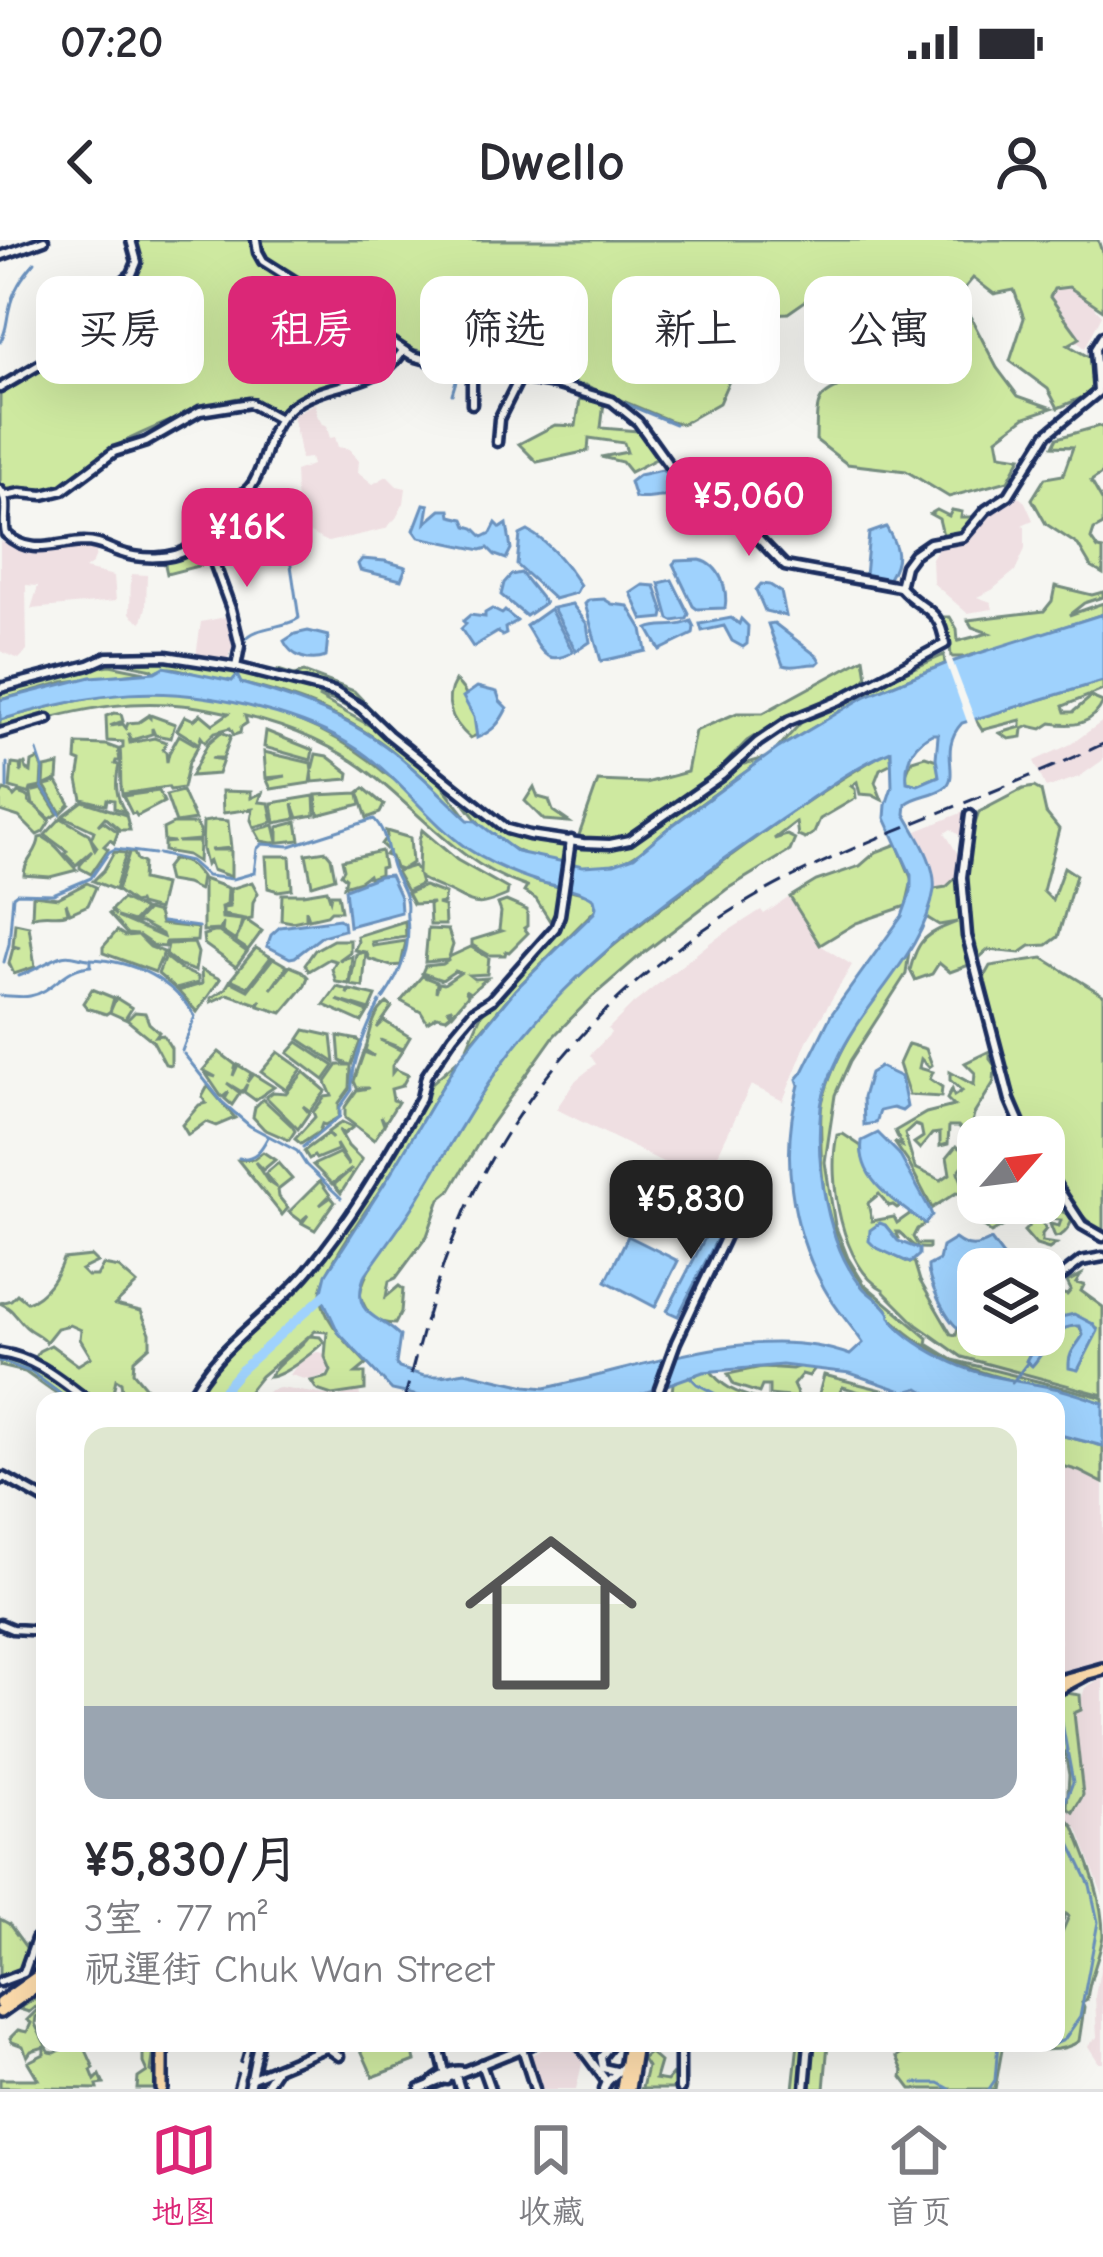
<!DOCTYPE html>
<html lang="zh">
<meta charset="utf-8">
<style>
body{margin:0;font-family:"Comic Neue","LXGW WenKai TC",sans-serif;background:#f2f2f3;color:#2b2b33;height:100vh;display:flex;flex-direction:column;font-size:45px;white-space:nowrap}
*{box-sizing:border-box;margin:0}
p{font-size:39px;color:#7c7c81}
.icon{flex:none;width:66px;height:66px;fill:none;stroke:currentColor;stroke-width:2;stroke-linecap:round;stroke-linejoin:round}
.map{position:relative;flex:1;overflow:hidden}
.drawer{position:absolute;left:36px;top:1152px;width:1029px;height:660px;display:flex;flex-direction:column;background:#fff;border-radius:24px;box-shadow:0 12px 48px #0002}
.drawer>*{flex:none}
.banner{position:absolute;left:36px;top:36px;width:1032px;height:108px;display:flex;gap:24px}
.needle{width:78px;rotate:62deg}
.buttons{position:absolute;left:957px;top:876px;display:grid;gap:24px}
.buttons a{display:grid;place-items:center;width:108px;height:108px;border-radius:24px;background:#fff;box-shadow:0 12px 48px #0002;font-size:60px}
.price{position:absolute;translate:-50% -102px;padding:0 27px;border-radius:24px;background:#db2777;color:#fff;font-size:39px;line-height:78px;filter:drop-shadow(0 3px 6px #0008)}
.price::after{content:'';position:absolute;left:50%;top:72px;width:36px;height:27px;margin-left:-18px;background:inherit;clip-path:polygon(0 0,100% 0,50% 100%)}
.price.current{background:#222;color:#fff}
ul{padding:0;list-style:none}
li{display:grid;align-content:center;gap:24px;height:636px;padding:0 48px}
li+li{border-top:3px solid #e1e1e2}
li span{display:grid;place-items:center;height:372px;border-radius:24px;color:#555}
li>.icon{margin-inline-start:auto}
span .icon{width:216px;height:216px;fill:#fffc;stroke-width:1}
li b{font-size:51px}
.chip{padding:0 42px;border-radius:24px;background:#fff;box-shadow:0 12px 48px #0002;font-size:42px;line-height:108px}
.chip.current{background:#db2777;color:#fff}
.status{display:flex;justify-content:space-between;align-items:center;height:84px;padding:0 60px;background:#fff;direction:ltr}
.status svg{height:33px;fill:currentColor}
header{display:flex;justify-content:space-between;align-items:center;height:156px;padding:0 48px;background:#fff;font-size:54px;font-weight:700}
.menu{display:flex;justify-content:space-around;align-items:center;height:168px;border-top:3px solid #e1e1e2;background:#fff;font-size:33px;color:#7c7c81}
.menu a{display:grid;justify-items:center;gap:6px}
.menu .current{color:#db2777}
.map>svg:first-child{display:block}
.built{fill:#efdfe2}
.green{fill:#cee9a0;stroke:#748c7f;stroke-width:3}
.water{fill:#9fd2fd;stroke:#6a91bd;stroke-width:3;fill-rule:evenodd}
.pier{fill:#f6f6f2}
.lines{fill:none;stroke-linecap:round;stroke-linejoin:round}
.stream{stroke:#6a91bd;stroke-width:3}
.river{stroke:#9fd2fd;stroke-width:9}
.minor-casing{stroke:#1b2f5e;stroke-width:15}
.major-casing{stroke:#1b2f5e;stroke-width:18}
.minor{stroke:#f6f6f2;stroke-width:6}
.major{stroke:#fddcac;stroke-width:9}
.rail{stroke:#1b2f5e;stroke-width:3;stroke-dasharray:18 9;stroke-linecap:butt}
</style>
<div class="status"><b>07:20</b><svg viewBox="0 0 49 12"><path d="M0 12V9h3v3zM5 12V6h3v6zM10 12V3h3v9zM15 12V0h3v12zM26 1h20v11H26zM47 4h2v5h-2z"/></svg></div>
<header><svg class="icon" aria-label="back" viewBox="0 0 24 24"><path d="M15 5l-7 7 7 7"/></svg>Dwello<svg class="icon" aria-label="person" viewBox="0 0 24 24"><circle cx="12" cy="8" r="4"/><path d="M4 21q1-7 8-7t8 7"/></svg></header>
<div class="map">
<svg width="1103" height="1849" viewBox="0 0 1103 1849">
<rect width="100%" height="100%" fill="#f6f6f2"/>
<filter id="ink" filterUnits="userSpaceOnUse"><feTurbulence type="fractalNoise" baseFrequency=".00833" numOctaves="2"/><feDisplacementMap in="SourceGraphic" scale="24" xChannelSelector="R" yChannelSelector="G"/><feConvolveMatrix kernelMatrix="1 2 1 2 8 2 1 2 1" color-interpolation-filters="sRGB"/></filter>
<g filter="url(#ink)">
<g class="built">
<polygon points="1065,35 1102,75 1085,108 1067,94 1045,45"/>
<polygon points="315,163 317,175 322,184 326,185 330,198 335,197 338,207 349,209 359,221 358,232 373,244 387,236 397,246 406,248 404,263 396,278 385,289 328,302 308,292 303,266 299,265 296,253 295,231 312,225 310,218 301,219 293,175"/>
<polygon points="1015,254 1025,262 1033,280 1022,285 1025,286 1025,309 1015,331 992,350 977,357 991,362 993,369 967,373 933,343 932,318 940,306 966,299 986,271 989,273"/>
<polygon points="0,301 42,313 99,305 93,323 85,329 114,336 116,361 31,369 38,346 26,345 27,411 19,419 0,411"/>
<polygon points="131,334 147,335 146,367 142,382 134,378 130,373"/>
<polygon points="230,376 238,406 231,410 228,420 196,416 201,382"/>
<polygon points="1103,481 1103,520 1079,537 1046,548 1034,521 1071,504"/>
<polygon points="966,571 964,599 951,589 945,593 960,618 960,639 950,651 935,649 935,634 917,591"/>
<polygon points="790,657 820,705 852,725 807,801 783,861 751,845 707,937 701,941 556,869 576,840 596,824 590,815 611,793 608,789 633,764 711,702 761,670 764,674"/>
<polygon points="317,1112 324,1113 330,1131 326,1135 309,1140 290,1135 300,1120"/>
<polygon points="280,1148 339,1157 359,1148 360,1158 360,1161 255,1161 271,1150"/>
<polygon points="1056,1224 1083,1232 1103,1242 1103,1421 1058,1435 1056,1409 1061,1402 1056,1385 1056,1313 1064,1301 1056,1294"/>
<polygon points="1103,1437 1103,1656 1078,1589 1066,1578 1075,1550 1078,1550 1076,1475 1085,1448"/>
<polygon points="1103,1714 1103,1823 1099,1823 1088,1806 1097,1797 1095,1756"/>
<polygon points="555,1803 570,1803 583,1820 576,1849 540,1849 529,1816"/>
</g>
<g class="green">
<path d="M135 0H253L257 18 268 28 399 110 390 121 302 157 278 176C269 170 257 159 246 158 224 155 125 199 104 213 86 225 72 243 51 250 35 255 20 249 4 249L0 246V150L62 115 90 74 137 33 140 23Z"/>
<path d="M258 0H1098L1103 15V70L1069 47 1054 49 1050 57 1080 98 1068 105 1092 119 1095 152 1058 168 1048 149 1010 121 1024 78 1014 50 994 54 973 38 959 55 997 128 1018 156 1052 168 1025 177 997 198 1000 214 1021 217 1008 241 949 257 906 231 847 224 816 200C817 154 815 158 856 139 865 104 867 100 852 66L811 57 788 73 768 74 748 97 719 163 682 184 668 180 585 145 569 146 534 135 532 117 535 104 531 102 539 81 466 52 443 106 427 112 405 108 286 34 263 16Z"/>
<polygon points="466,73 514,92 503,125 450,106 462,76"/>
<polygon points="580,159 604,163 601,188 638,191 674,234 656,219 630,232 622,222 601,217 627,212 624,203 589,198 588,211 537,222 519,204 555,185 576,186"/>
<polygon points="1099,186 1103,188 1103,233 1091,241 1103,262 1103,285 1094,290 1091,299 1098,309 1103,310 1103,334 1091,327 1078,305 1046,284 1032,259 1045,238 1063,235 1073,207 1053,206 1057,198"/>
<polygon points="937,270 949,276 952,270 962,272 961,277 973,277 976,283 949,299 943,295 939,279 930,274"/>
<polygon points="203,310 206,324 167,334 164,320"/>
<polygon points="1055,346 1092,355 1103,352 1103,357 1084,363 1069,375 1103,363 1103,374 1005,406 965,417 951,417 950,404 939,387 945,383 944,377 950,377 957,389 958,401 989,393 972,387 968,380 1044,371 1052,361"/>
<polygon points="944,415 945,424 866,456 777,509 807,476"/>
<path d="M864 418 867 437 858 447 771 486 747 501 722 527 664 575 627 595 632 605 737 526 765 518C732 542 698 565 666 590 654 599 643 612 630 618 591 637 529 623 496 598 476 584 463 561 448 541L500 587 505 584 524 591 577 601 598 541 646 543 687 532 695 491 737 473H763Z"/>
<path d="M119 419H179L198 426 237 429 275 440 278 430 294 435 304 432 354 451 390 489C365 483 344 459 318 457L394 499 430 530 465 575C440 562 415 528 390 509 338 469 271 447 208 437 190 434 172 422 155 432L152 429 114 421Z"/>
<polygon points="110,425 145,432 64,442 0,460 0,450 61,433"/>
<path d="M455 441C470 452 475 476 479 494L470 498C453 483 442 463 455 441Z"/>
<path d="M1103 441V450L1063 466 1065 472H1073L1091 457 1103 462C1093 485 1073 487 1051 483L1042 489 1029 486 1023 489 1022 497 1009 499 1000 493 1021 487V480L982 490 975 479Z"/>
<path d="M142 451C230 454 318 474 385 533L536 641 590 655 595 661 596 669 515 750 467 807 481 775 506 745 559 692 565 661 550 681 536 659 524 652 527 647C460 625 424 576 371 534 334 505 290 487 245 476L247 483 241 487 240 493 234 495 230 488 215 492 205 502 201 497 199 504 177 490 185 476 194 480 201 474 213 484 229 473C145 453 81 467 0 492V480C47 466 93 456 142 451Z"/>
<path d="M114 473 121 474 123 481 110 486 123 484 126 488 128 483 139 482 148 476 150 478V475L175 484 171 498 155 495 152 488V494L132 500 128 493 130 503 154 498 166 502 163 510 166 512 167 522 169 513 179 495 198 506 189 522 183 548 170 550 168 547 122 554C119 538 122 524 120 509L123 508V502L107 501 106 476Z"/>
<polygon points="266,491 313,510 311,520 264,507"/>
<polygon points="221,492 231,496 223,518 211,518 223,520 218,534 191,536 208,503"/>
<path d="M77 504 107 505 118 509 120 521H116L115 524 119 525C115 543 115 555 125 572L114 568V560L107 559 106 565 82 559 78 540 81 522 76 520Z"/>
<path d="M890 510 892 523 880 529 875 542 882 560 872 555 860 554 857 542 851 546 855 549 856 558 820 579 814 593 805 599 798 596 796 582 774 599 787 595 795 599 790 611 727 649 637 718 593 756 554 796 484 894 450 951 440 959 427 996 396 1038 389 1041 386 1057 399 1046 403 1049 401 1072 395 1084C376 1084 366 1074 360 1055 364 1025 398 989 415 962 451 905 481 847 524 794 572 735 633 689 694 643 757 596 821 549 890 510Z"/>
<polygon points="264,512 311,523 312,530 316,514 327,516 349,533 348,539 313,542 312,530 310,543 271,549 267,540 286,536 266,538"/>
<polygon points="925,516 937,520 939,536 918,545 907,542 906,534 912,520"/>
<polygon points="38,519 42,528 41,547 31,549 30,552 42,549 58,574 50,579 34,565 50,581 43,592 37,595 19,577 0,571 0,556 4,550 11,552 14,557 18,553 29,557 29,562 33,565 31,554 10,548 12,524 20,525 21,533 22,524 25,524 26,529 31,532 32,522"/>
<polygon points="59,525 58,539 45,545 57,542 70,564 61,573 44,545 45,528"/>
<polygon points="534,547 538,557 549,560 553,571 569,582 544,580 525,561"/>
<path d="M1034 547 1041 551 1046 573 1059 589 1043 651 1052 660 1064 627 1076 635 1058 697 1047 705 1030 706 1020 713 988 710 972 724 950 732 939 723 932 734 915 740 910 730C918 697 927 694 957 682L939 685 926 677 934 649 946 647 961 633C960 618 974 589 979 572L1023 549Z"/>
<polygon points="364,548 384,565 380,573 367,578 359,554 361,564 318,575 316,555 358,553"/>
<polygon points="159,551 164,562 137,576 135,573 132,574 123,556"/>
<polygon points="182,551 195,580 176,583 166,555"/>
<polygon points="222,551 251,552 251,558 262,553 259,562 269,563 273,582 254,587 251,580 253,569 223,573"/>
<polygon points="314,556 315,575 298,578 293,564 296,579 275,583 272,563"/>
<polygon points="83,561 126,575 130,590 120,590 105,577 98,585 103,581 118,592 114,603 110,600 104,606 108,609 91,634 80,628 80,625 92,611 76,625 65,614 67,611 45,595 61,578 89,594 95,610 97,607 91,599 94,591 63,576"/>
<polygon points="215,580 228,581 231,608 210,610 231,610 231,637 212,630 209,621 206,625 202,609 203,582"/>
<polygon points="297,582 300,600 272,603 261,601 255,590 274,585 278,602 278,587"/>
<polygon points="173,584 196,584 200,591 199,600 177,602 199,602 198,622 187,615 164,611 164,603 174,602 164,601 163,589"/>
<path d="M422 590 457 620 508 649 507 655C475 669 477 665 448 651 437 646 429 644 419 637L421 644 407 651 396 632 400 630 395 628 391 617 385 615 388 611 381 604 387 596 386 591 410 598 412 623 401 630 414 626 418 633 419 600Z"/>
<path d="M43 597C59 606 64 617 77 630L50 637 24 635C24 620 39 612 39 598Z"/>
<polygon points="897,604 912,640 906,666 856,683 820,705 790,657 816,641 860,626 876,612"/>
<polygon points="326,611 331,617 335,638 312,645 306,614"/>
<polygon points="381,611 384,627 380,628 380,634 369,638 368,635 360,641 344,646 346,638 341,634 344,629 342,620"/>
<polygon points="114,612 126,613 115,650 93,641 104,630"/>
<polygon points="129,613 134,613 137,620 143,623 142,640 164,645 158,670 139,665 138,662 133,663 117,651"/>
<polygon points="266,616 290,616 292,649 278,651 268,648"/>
<path d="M172 620C186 620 193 626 201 637L199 650 186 644 168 641 165 629Z"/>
<polygon points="203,639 228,648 227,665 221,667 222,678 242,680 238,696 245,679 223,675 223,668 230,667 230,649 252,642 258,653 253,662 252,679 246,680 262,691 248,710 236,702 237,698 234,700 222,692 223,683 220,690 203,691"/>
<path d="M87 643 96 647 88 665 70 673 66 663 68 673C56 678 45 671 32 677L33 655 58 658Z"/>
<polygon points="424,646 445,654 443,663 437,664 444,666 445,685 430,685 429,665 433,663 413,664 407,653"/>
<polygon points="327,650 330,659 331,654 338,654 341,671 331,671 327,675 309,679 306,670 306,679 292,682 281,680 282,654 303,654"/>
<polygon points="122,659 144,670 133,682 117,677 163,697 162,694 141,683 135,683 147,670 158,673 161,684 198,688 197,701 166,702 165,707 154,706 138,695 150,707 164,712 155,732 103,713 103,707 117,691 125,696 137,695 127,694 109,674 112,672 116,676 111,670"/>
<polygon points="506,661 527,670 527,686 524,688 528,693 509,712 506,711 505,715 489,715 472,705 472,700 502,691 499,690 501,672 498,664"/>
<polygon points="405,681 406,697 372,702 373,706 406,701 401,725 391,726 369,719 366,711 363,747 350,745 356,714 365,712 354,710 358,702 357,696"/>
<polygon points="15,683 29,686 35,727 14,734 9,723 13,708 20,708 13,706"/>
<polygon points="428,689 448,690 453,705 449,717 471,707 489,718 487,734 469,735 474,739 487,738 470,753 465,750 468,755 453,773 451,768 448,769 451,774 446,778 437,776 427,782 421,772 401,761 422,736 437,742 436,752 439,743 444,744 460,733 455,731 442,740 422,733 425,726 443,724 449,720 425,722"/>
<polygon points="214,692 219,692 247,712 236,727 204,704 203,695"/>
<polygon points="333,700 350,700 350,712 339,720 352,716 349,744 336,742 332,729 336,721 329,719 309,731 305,724 315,710"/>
<polygon points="194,703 198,713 195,731 180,726 166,715 168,704"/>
<polygon points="256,708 271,717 248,747 231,739"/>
<path d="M909 711 906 734 850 821 835 855 825 922 835 985 848 1018 864 1044 928 1098 927 1104 953 1120 1097 1156 1103 1158V1163C1019 1137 958 1142 889 1077L887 1069C837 1026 820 967 821 902 821 887 819 870 824 856 839 802 876 755 909 711Z"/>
<polygon points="165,717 180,729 198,737 198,743 176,749 158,734"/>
<polygon points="273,718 287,726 271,749 290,726 302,731 308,737 304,747 282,773 259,766 261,760 257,764 228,754 211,762 211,758 225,749 230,741 248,750"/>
<path d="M1043 718 1103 755V992C1088 985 1050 942 1044 925 1041 915 1044 908 1044 897H1030L1009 847 983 752 985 735 990 726Z"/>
<polygon points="201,730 220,739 197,772 178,751 202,744"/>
<polygon points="337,747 348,750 347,754 350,750 376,756 370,770 337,760 368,772 362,782 324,765"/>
<polygon points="92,749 114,758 110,772 116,758 132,768 125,779 109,772 106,774 87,768 83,763"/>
<path d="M387 763 392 767 377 788 384 781 410 797 403 809 380 800 402 811 392 826V833L395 829 408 835 402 846 391 849 393 860 398 862 385 883 381 876 384 885 374 900 345 878V867L357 850 369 848H357L354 841 364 812 374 816 365 810C371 794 371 775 387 763Z"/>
<polygon points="135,772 145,773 149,783 159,792 156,796 163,795 171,808 171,825 165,824 153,801 127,780"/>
<polygon points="305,790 332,796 335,823 299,799"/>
<polygon points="338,796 358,800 360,802 351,826 350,848 339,863 339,877 325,885 322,884 319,892 301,904 295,899 315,877 313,872 325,857 332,856 326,842 338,825 350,825 340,821"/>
<polygon points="298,802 334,826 324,840 288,813"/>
<polygon points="908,804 926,809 932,825 929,827 921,819 919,828 933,832 930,839 942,847 941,857 909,855 899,824"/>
<polygon points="990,811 990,819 995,826 994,842 974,874 969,896 958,886 949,886 948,904 940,906 940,893 932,894 920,909 914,903 923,897 921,887 915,885 905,894 915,928 941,940 950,934 947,917 956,906 967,913 965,923 958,932 963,944 975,948 978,956 956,953 932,968 908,922 894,902 902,906 895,891 926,873 954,866 947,859 952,849 954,856 962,851 950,840 950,832 974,845 975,833 965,823"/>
<polygon points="219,812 236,825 233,836 238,825 251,833 247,842 253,834 274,847 255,860 244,852 247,844 242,852 227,843 240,853 232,865 225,859 229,852 223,857 221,856 206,834 216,837 203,830"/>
<polygon points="278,812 302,829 286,850 261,832"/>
<path d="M458 820C435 858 414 896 391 933 376 958 321 1029 321 1054 322 1081 351 1106 367 1124L356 1133H365V1150L332 1155 317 1150 311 1141 328 1137 331 1131 325 1117 327 1092 315 1091 310 1096 320 1097 324 1102C312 1113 284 1136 269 1137 279 1120 300 1110 309 1096L261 1136 241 1161H191L199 1142 228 1111 286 1058 324 1016 375 941 432 843Z"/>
<polygon points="304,832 326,851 310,871 303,866 309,873 298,889 266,857 273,852 286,853"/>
<polygon points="208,846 235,878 216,886 206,882 188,895 182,885 199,865 206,863 202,857"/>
<polygon points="263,859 292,886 295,891 289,900 264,889 253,877 255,867"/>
<polygon points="342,882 353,887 344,894 339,890 348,906 362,920 341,953 334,945 352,929 332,944 313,925 339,913 349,926 336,904 338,910 316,919 314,916 309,919 304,911 327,894 332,899 328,892"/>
<path d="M843 894 861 906C863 933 880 950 901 966L897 968 893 965 889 966 879 954 868 963 872 981 894 977 897 983 911 973 925 984 917 989 913 997 917 1004H929V1008C912 1010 911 1002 899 992H896L899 998 896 999 886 986 876 1007 910 1023 914 1021 920 1041 951 1094 956 1095 958 1087H978V1095H1041L1026 1121C1031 1117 1037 1115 1042 1110 1056 1097 1058 1085 1079 1085L1083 1095 1077 1130 1097 1089 1061 1077 1044 1089V1069L1055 1066 1060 1053 1067 1055 1071 1050 1067 1042 1081 1035 1076 1043 1084 1045 1081 1051 1103 1067V1155L962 1117 917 1085 884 1052V1050C842 1028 827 939 837 895Z"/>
<polygon points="263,912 275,920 263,930 255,922 268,942 277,948 265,934 278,923 292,939 278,950 279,957 288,968 282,975 238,920 254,919"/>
<path d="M1044 940 1061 963 1066 964 1063 972 1074 976C1070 985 1066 996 1055 997L1050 984 1059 986 1061 980 1047 979 1042 983 1046 989 1042 994V1002L1056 1004 1049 1009 1036 1005 1024 991 1036 979 1052 973 1044 962Z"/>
<polygon points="320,941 330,955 320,965 331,957 335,962 315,990 302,983 308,975 301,981 289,972"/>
<polygon points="1002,963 1041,963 1036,971 1030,967 1021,981 1010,974 999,977 1004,986 991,993 965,970 1003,966"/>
<path d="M91 1016 97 1022 81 1030 87 1036H97L103 1025 119 1028 137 1044 115 1065 141 1071 150 1093V1106L134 1120 133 1132 157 1161H117L122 1151 121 1142 116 1139 113 1152 107 1161C85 1161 56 1132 33 1120L39 1111 51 1105 78 1125 91 1117 80 1099 81 1090 70 1085 57 1088 46 1102C40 1094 32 1093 25 1086 15 1077 14 1069 0 1063L11 1060 17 1054 27 1062C45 1056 57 1036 63 1019Z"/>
<path d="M0 1115C35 1121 58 1140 85 1161H66L25 1132 0 1126Z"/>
<path d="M688 1125 696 1135 707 1125C720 1148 739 1154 763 1161H671L674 1135Z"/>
<polygon points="803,1125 816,1127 809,1136 802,1134 793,1145 799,1158 769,1155 769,1146 762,1146 759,1153 734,1145 728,1134 762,1127 792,1129"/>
<polygon points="824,1135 905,1156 923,1151 940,1161 890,1161 843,1147 834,1161 817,1161"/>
<polygon points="1056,1194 1103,1206 1103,1243 1079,1231 1056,1224"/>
<polygon points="1059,1452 1080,1455 1081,1470 1074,1473 1083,1555 1073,1572 1067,1568 1069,1535 1065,1512 1056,1511 1056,1463 1061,1461"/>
<path d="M1066 1578 1074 1587C1088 1621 1103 1658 1103 1696 1100 1718 1089 1736 1087 1760L1082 1763 1084 1768 1079 1801C1059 1816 1027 1808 1003 1804L995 1849H911L902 1837 903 1831 897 1817 906 1810 914 1809 912 1803H1056V1706L1069 1676 1066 1674 1056 1695V1650L1061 1648 1059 1634 1064 1632 1063 1627 1056 1620V1593L1062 1597Z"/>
<polygon points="0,1679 9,1684 25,1706 32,1699 38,1713 45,1711 45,1722 33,1722 28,1731 0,1740"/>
<polygon points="45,1752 45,1772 36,1777 35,1784 49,1812 55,1813 74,1803 92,1803 86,1810 94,1828 91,1830 95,1840 100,1835 104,1844 97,1845 98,1849 0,1847 0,1839 38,1839 28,1822 44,1814 44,1807 31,1811 27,1817 23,1806 12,1802 10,1798 18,1790 27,1792 31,1783 27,1780 38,1769 35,1767 29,1772 19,1769"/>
<polygon points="143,1803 155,1803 151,1831 154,1833 155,1849 137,1849 138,1838 147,1832 143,1823"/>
<polygon points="358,1803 412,1803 409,1805 412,1807 415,1821 373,1837"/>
<polygon points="645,1803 654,1803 651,1814 660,1822 655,1839 667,1841 672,1835 677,1842 672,1849 639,1849 642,1848 647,1827 642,1819 648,1814 650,1805"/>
<polygon points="798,1803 828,1803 824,1849 793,1849"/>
</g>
<g class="water">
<path d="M662 230 689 252 679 259C663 253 650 261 635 258L630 242 639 235Z"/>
<polygon points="424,264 429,265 426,283 441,270 450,270 451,276 464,279 467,286 474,288 483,297 491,293 496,283 501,288 507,284 511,309 506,319 495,315 488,308 481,310 419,297 414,290"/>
<path d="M886 287C899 308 901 319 888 340L865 336 869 293Z"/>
<path d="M528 291C549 302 567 325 580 345L576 353 554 359 517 325 520 295Z"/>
<polygon points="362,319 385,321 406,327 401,340 360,330 358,324"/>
<path d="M700 320C721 325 728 350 725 368L697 369 693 366 673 324 676 321Z"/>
<polygon points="521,333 545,363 526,376 501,355 504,343 511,335"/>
<polygon points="672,340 689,374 687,379 673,381 669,379 659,343"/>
<polygon points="761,344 770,345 781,352 786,376 765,371 756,350"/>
<polygon points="643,345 655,346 664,373 663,378 643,380 631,353"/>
<polygon points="604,359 612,364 628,366 642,389 646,411 601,421 585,364 589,360"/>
<polygon points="572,364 587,384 590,402 576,411 553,368"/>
<polygon points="492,369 502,374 505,371 517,381 505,388 506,394 502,396 498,392 473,407 461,389 466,384 463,381 470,375 485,377 485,373"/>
<path d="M550 369 573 412C544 428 541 409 526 386Z"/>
<path d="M1103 374V441L962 483C937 510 962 536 944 548 932 556 917 555 906 564L905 574C917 596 937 624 934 650 925 713 861 764 836 823 830 836 823 852 821 867 815 922 826 1007 864 1049 871 1056 879 1060 885 1067 895 1079 885 1071 893 1082 908 1100 932 1113 953 1123 987 1139 1024 1141 1059 1149 1074 1153 1089 1158 1103 1163V1206L1056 1194V1161H940L919 1148 905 1152 850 1133 782 1125 703 1132 622 1161H441L392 1150 338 1092 321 1055 326 1034 390 935 458 820 515 750 594 673 596 667 594 659C580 649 560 647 543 643 517 635 490 624 468 609 428 581 400 539 360 511 329 490 295 478 260 469 163 442 95 452 0 480V460L91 437 155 432 164 427 232 441 237 435 241 443C285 456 327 469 366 493 404 516 436 550 468 580L476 581 517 612 583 626 614 624 634 617 666 590 777 509 866 456 945 424ZM932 494H938V496L936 518 939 536 918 545 907 542C905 521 912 504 932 494ZM891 511 892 547 886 565 885 578 911 635V651L902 676 831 775 803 832 797 839 799 845C780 912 790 987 824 1048 835 1068 851 1085 863 1103L850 1115C757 1080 638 1130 545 1148L526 1146 465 1132 441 1136H424L399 1128 396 1124 400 1096C381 1075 350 1077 364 1037 381 1012 400 988 416 962 451 905 482 846 525 794 592 711 696 638 783 578 818 554 853 527 891 511Z"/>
<polygon points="731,378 739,384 741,379 748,386 747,404 743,407 732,401 724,386 702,391 700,384"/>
<path d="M691 381 694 387 693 394 660 410 648 389C661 383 676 389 691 381Z"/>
<path d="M774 383 817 416 820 421 817 424C806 423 793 429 783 425L768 384Z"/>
<path d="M308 391 328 396 326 417C310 423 291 417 284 401L295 394Z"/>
<path d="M477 447 497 452 500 461 507 468C500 483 493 491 477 498L474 477 463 457Z"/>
<polygon points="390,635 400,657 401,672 349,686 345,649 379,636"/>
<polygon points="339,679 343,682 344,690 322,696 295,717 290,718 267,706 271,695 280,687"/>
<polygon points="880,827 901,837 907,867 902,871 893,868 880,871 876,883 864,885 863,857 870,833"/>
<path d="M878 893 899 914 929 968 932 975 925 984C897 963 857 941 862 901Z"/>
<polygon points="880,983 885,985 898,1001 919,1009 919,1015 910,1023 875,1007 869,1001 870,990"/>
<polygon points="710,988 720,993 678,1076 667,1071"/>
<polygon points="628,996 678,1021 655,1067 606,1041"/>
<path d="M955 999C968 1009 977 1008 991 1000L1003 1016 995 1029H978V1088C970 1090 966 1093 958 1088 946 1079 927 1040 928 1026L939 1020 942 1007Z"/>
<path d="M1074 1074 1093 1084 1098 1091 1078 1130 1069 1128C1068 1111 1076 1108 1083 1095L1080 1086C1052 1084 1048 1109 1032 1126L1026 1121 1040 1095H1044L1045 1087 1061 1077Z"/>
</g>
<polygon class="pier" points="951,417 977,485 969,487 945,419"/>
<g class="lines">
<g class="stream">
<polyline points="429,96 447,113 520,134 528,132"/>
<path d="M0 102C7 91 6 83 9 70 13 50 22 37 35 22"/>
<polyline points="520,134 565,142 605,156"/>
<polyline points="452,154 459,131"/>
<polyline points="614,159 675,184"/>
<path d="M244 401C255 385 284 389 299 378L290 319 286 315"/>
<polyline points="37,511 43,529 42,547 60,574"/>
<polyline points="7,548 7,523"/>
<path d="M158 614 190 621 207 636 233 639 254 633 257 609 262 604 290 606 374 579C386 591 386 606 391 623 394 636 403 646 406 659 408 667 406 669 407 678 411 709 401 733 383 759"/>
<polyline points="162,682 198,687"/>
<polyline points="4,722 9,704 13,656 17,653 53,654 91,638 109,612 115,609 154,614"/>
<path d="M19 736C34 731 48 721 62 716 72 713 80 719 90 719 133 721 170 738 195 776L182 811"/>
<path d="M0 756C10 755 21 758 30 756 54 752 63 727 91 726V720"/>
<polyline points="184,814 222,862 250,886 297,911 306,925 341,958"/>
<path d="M303 907 340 876V867L352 850C350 826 368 784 380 762"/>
<path d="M239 918C255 920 261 910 268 897"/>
<polyline points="0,1121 31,1132 70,1161"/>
<polyline points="689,1136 697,1144 729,1161"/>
<polyline points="1012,1143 1028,1122"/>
<polyline points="1026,1803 1047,1807 1064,1800 1080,1777 1098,1682 1090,1645 1061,1585 1060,1576 1073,1542 1057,1456"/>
<polyline points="914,1843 939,1843 950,1849"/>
<polyline points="989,1849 995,1840 998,1803"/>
</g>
<polyline class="river" points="214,1161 240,1131 331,1049"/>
<defs>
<g id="minor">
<polyline points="256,0 258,12 263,21 413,116 449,126 555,144 612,161 638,182 668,224 684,241 759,299 785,326 900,347"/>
<polyline points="0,16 44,0"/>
<polyline points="468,129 472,140 472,164"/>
<polyline points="0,148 61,112 93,68 132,34 137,22 131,0"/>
<polyline points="497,202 499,179 520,137"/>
<path d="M0 250C10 261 2 279 6 294 31 317 55 303 84 302 99 302 107 308 119 312 138 319 175 321 191 307 200 300 201 285 210 276 223 264 245 258 254 242 268 217 266 189 290 168 323 140 377 150 403 111"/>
<polyline points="5,256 20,253 43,255 63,250 114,212 146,202 200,171 250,163 279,179"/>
<polyline points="197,299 208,306 231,369 240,406 236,427"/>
<polyline points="900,347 905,326 914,314 930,303 963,297 986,270 1009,255 1047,194 1098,152 1095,109 1103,96"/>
<path d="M0 448 89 425 107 417 166 416 236 427 335 452 360 467 388 494 507 589 529 595 583 603 610 604 629 600 722 535 758 502 789 481 838 461 945 404C939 365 923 373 900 347"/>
<polyline points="0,493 48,479"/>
<polyline points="970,575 962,637 967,696 1010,860 1026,897"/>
<polyline points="1044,927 1082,985 1103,997"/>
<polyline points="1063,1035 1081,1021 1103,1017"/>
<path d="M0 1113C36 1118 60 1140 88 1161"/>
<path d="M189 1161C214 1107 271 1076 308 1031 353 978 387 917 421 858L426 836 453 796 474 771 491 760 555 688 560 675 571 600"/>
<polyline points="660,1161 659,1149 676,1102 735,977 733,954 719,936"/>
<polyline points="0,1240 4,1237 45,1260"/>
<polyline points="0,1384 12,1389 45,1391"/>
<polyline points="0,1742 24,1733 36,1699 45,1692"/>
<polyline points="438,1803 447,1840"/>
<polyline points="578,1803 607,1842"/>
<polyline points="680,1803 680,1849"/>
<polyline points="522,1808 535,1849"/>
<polyline points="601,1817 603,1828 616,1831"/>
<polyline points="601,1817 612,1803"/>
<polyline points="481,1824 490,1849"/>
<polyline points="456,1836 460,1849"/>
<polyline points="250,1839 322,1809 328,1808 339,1816"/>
<path d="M430 1845C437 1837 453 1828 463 1831"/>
<polyline points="249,1849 258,1803"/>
<polyline points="263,1849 275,1831"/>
<path d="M420 1849C458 1834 496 1819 534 1803"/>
<polyline points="604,1849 607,1842 625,1825"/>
<polyline points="805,1849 809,1803"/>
</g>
<g id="major">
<polyline points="1056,1442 1103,1429"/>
<polyline points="1056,1450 1084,1435"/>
<polyline points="0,1763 45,1731"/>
<polyline points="0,1772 45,1740"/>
<polyline points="162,1849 162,1803"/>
<polyline points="622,1849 629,1803"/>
<polyline points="629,1849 636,1803"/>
</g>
</defs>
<use href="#minor" class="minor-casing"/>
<use href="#major" class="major-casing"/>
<use href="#minor" class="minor"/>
<use href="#major" class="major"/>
<g class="rail">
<path d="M404 1161C420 1099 436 1037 462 978 525 831 650 708 792 637 893 587 1001 552 1103 504"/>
<polyline points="233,1849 246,1803"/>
</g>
</g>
</g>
</svg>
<div class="buttons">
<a><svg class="needle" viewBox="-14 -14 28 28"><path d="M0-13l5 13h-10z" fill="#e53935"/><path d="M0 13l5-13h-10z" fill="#7c7c81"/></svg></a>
<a><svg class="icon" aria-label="layers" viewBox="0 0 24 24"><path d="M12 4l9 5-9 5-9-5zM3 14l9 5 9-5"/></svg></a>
</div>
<b class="price" style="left:749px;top:319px">¥5,060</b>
<b class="price" style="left:247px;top:350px">¥16K</b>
<b class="price current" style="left:691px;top:1022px">¥5,830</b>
<div class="banner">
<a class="chip">买房</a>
<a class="chip current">租房</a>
<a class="chip">筛选</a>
<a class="chip">新上</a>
<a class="chip">公寓</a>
</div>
<section class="drawer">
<ul>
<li><span style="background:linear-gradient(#dfe7d0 75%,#9aa5b1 0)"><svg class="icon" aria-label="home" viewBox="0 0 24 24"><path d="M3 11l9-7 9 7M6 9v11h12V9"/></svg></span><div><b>¥5,830/月</b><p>3室 · 77 m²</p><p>祝運街 Chuk Wan Street</p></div></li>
</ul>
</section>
</div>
<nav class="menu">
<a class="current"><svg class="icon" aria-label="map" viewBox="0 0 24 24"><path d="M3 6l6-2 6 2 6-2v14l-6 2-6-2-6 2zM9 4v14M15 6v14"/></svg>地图</a>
<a><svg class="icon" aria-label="saved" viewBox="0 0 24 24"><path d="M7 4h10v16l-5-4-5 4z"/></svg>收藏</a>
<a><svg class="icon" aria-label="home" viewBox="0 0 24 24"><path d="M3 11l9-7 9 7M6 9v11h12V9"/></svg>首页</a>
</nav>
